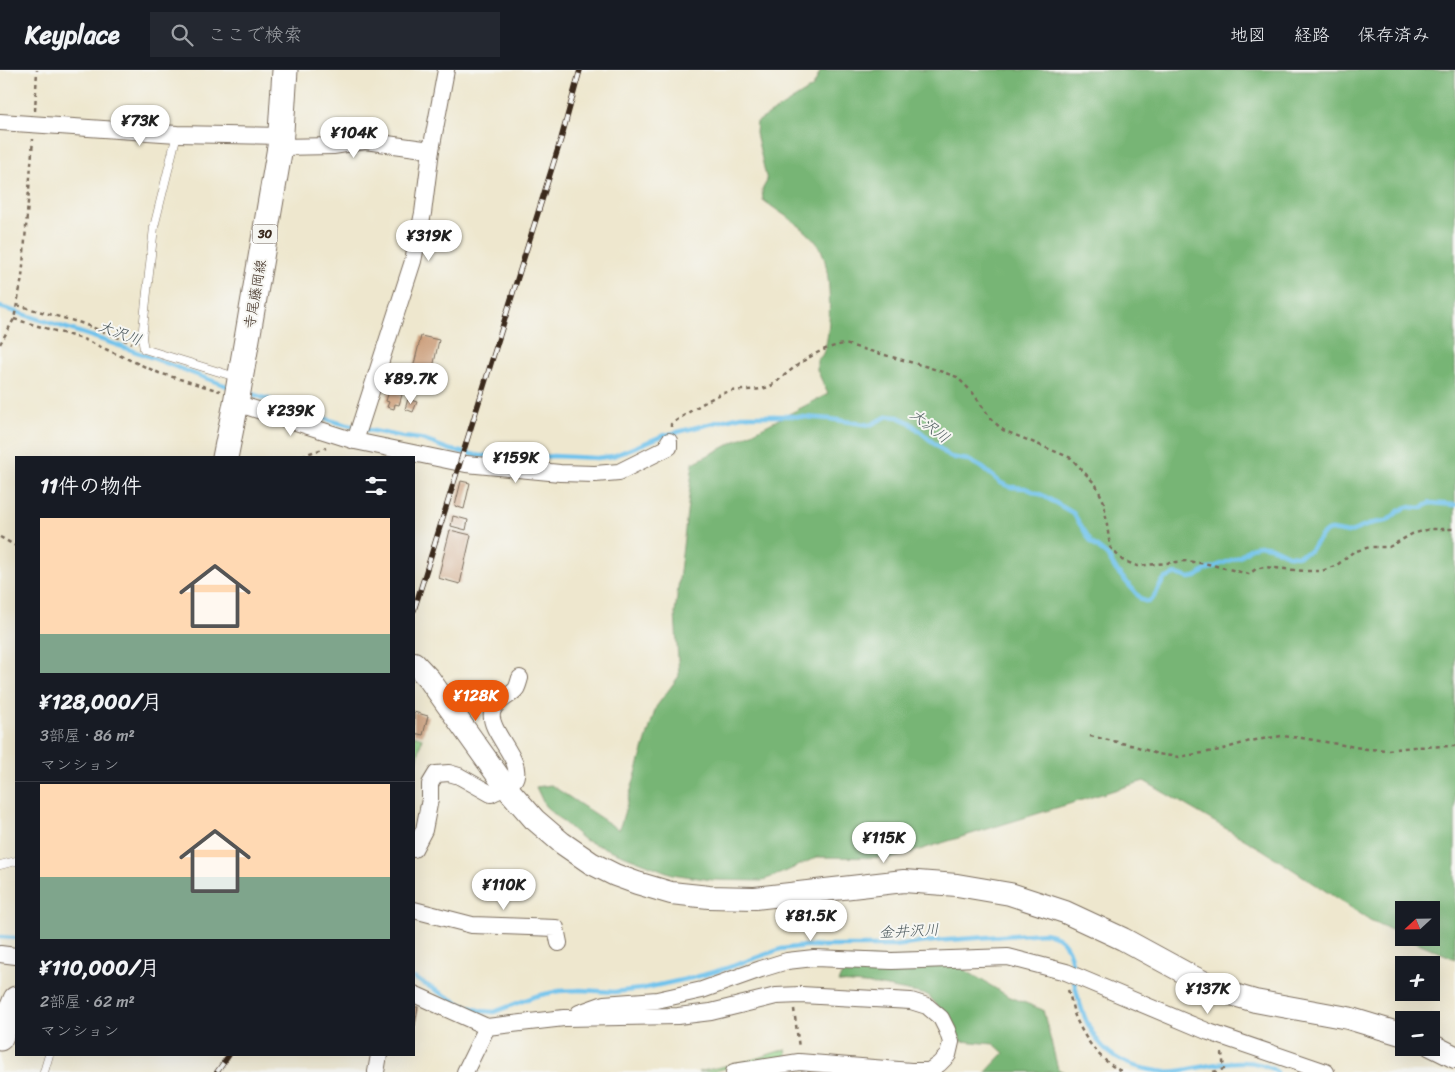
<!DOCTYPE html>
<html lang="ja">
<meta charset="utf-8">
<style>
body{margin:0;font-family:Sriracha,"Klee One",sans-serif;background:#242831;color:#f1f3f6;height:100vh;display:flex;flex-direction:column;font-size:19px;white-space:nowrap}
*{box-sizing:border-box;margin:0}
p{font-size:16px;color:#9ea1a6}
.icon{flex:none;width:28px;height:28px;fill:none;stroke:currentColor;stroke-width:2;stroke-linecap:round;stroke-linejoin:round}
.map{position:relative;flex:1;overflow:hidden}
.details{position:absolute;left:15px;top:386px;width:400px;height:600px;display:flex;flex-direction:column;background:#171b24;border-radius:0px;box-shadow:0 5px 20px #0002}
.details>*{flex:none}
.needle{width:32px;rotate:248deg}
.controls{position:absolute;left:1395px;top:831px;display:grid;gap:10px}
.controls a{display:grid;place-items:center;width:45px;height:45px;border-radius:0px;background:#171b24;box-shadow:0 5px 20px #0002;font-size:25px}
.price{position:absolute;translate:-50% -42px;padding:0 11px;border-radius:18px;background:#fff;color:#222;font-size:16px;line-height:32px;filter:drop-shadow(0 1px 2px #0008)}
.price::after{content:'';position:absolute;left:50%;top:30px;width:15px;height:11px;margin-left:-8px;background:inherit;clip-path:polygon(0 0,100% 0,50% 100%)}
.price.selected{background:#ea580c;color:#fff}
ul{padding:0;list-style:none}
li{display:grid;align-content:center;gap:10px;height:265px;padding:0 25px}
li+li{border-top:1px solid #363941}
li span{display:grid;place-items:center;height:155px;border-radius:0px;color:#555}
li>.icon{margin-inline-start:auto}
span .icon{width:90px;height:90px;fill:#fffc;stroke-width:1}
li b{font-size:21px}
h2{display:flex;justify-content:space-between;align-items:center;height:60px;padding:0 25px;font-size:21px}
header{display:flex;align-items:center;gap:30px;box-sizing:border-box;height:70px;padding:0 25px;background:#171b24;border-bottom:1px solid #363941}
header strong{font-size:24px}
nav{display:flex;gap:28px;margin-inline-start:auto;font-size:18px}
.search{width:350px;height:45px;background:#242831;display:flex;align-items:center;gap:12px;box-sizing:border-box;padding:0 18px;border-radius:0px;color:#9ea1a6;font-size:19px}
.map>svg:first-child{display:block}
.green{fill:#94d389;stroke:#687e54}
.forest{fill:#77b575;stroke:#59704a}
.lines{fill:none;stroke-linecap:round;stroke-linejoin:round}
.stream{stroke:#70c2ec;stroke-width:4.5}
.building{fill:#ca9b77}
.lane-casing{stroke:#7a6c5c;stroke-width:9}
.street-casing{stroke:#7a6c5c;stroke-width:18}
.secondary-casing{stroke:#7a6c5c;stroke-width:24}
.primary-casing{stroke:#7a6c5c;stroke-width:27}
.path{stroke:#7a6c5c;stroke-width:2.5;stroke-dasharray:4 4;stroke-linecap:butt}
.lane{stroke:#fff;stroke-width:8}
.street{stroke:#fff;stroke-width:16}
.secondary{stroke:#fff;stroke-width:22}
.primary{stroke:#fff;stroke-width:25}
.rail-casing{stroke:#3b2a1e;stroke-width:5.5}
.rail{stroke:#f6f6f2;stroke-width:4;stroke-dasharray:11;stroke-linecap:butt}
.labels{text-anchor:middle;stroke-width:4;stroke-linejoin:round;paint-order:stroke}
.shield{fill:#f6f6f2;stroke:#73675e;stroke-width:1}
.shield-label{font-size:12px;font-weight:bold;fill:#3b2a1e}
.street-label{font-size:14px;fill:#3b2a1e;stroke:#f6f6f2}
.water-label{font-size:15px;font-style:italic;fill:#4b585c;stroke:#f6f6f2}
</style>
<header>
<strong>Keyplace</strong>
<div class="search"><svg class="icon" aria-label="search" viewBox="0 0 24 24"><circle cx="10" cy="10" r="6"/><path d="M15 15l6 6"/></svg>ここで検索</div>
<nav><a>地図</a><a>経路</a><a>保存済み</a></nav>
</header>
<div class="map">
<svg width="1455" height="1002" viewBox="0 0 1455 1002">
<rect width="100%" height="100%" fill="#f6f6f2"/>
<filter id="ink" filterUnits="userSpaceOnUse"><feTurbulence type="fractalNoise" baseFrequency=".02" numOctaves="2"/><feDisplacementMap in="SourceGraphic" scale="10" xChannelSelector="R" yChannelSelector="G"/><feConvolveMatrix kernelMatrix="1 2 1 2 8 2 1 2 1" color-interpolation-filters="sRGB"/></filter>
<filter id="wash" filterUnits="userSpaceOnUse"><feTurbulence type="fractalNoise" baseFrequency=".0096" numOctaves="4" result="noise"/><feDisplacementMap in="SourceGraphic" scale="20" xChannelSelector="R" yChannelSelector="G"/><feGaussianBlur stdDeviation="1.12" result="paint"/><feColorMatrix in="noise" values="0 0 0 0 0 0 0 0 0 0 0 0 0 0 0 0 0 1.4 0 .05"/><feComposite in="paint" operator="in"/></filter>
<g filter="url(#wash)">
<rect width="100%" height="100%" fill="#eee7ce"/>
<g class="green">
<polygon points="414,665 422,668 417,692 414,691"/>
<polygon points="786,979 787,988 746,993 712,1002 698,1002 751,990"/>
</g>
<g class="forest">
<path d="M821 0H1455V889L1407 868H1431V840H1404V866L1370 850 1263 780 1144 711 893 788 817 787 787 801 761 811 712 810 672 804 584 770 545 736 536 717 551 715 619 760 656 637 679 606 675 543 693 393 828 324 817 300V290C820 288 823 285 824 281 832 260 832 195 819 176 807 158 780 143 763 130L762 120 767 111 756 63 757 52 813 17Z"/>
<polygon points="917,888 963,899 1008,926 1043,940 1058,999 1064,1002 986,1002 1004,983 994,974 961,971 952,952 928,925 877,915 838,912 849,889"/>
</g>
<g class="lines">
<g class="stream">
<path d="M0 237C42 250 84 263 125 278 160 290 195 305 230 317"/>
<path d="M248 323C284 333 319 349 356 357"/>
<polyline points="364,359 403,367 421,369 451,380 481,386 501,385 521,389 553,386 597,388 613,386 662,366 741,346 790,346 830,349 870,355 888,346 898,347 909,352 950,387 968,390 983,398 1001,413 1010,417 1025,418 1042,425 1073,443 1092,473 1107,485 1116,500 1142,530 1148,532 1153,528 1164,509 1176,504 1189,508 1196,507 1206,500 1239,487 1251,478 1259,475 1271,477 1288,485 1297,486 1310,481 1321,466 1327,461 1332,460 1348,463 1373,453 1387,451 1399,441 1407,437 1421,438 1430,433 1455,435"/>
<polyline points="0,867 16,868"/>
<path d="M414 908 462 935 481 941 494 942 536 926 559 921 581 920 614 922 641 919 696 907 721 900 781 879 805 876H894L935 871 1044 863C1065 865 1071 881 1073 900"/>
<path d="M1074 911C1083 952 1097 988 1142 998 1151 1000 1160 1002 1169 1002 1184 1001 1202 996 1218 994 1236 991 1261 990 1277 1002"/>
</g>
</g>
<g id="blocks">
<g class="building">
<polygon points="421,266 439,270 431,307 412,302"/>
<polygon points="393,318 400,321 398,324 402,325 399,335 395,334 394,339 387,337 389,332 386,331 389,321 392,322"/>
<polygon points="408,329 417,332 413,342 405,339"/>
<polygon points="461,411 470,413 464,439 455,436"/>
<polygon points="453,446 468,450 466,460 451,456"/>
<polygon points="450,460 471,465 460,514 438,508"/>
<polygon points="414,642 428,646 423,665 414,663"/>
<polygon points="414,937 418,937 415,956 414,956"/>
</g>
</g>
</g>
<g filter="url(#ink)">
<use href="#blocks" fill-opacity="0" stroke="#7a6c5c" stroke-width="1"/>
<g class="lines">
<defs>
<g id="lane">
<polyline points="177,64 154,157 142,268 144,279 236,307"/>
<polyline points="0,795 16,791"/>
<polyline points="44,1002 49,985"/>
</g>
<g id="street">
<polyline points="0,52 177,64 281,66"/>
<polyline points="280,77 333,76 365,71 431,80"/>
<polyline points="236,333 355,371 466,394 560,403 595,404 619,402 669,377 669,371"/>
<polyline points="355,371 413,191 423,143 431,80 446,0"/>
<path d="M414 779 424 760 430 729V714L436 704 449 703 459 706 491 724C498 720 509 717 514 710 526 692 488 662 492 643 494 631 510 627 516 619 518 616 519 611 520 608"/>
<polyline points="414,840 472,855 556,858 559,873"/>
<polyline points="0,884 16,886"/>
<polyline points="414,924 487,957 564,948 678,946 711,942 776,926 801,925 911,931 927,936 941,948 947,960 951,972 948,985 939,994 929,1001 911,1001 799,992 734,1002"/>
<polyline points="579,943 604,934 657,930 702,920 761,899 787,891 814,888 892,891 1008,887 1066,902 1209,962 1326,1002"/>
<polyline points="376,1002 379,985"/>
<polyline points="465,1002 487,957"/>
</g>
<g id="secondary">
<polyline points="414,593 429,609 506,717 534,749 562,773 591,793 615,805 637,813 671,823 709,827 755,828 904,811 957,815 1010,824 1065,842 1123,869 1189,905 1224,922 1255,931 1348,948 1404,965"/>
<polyline points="1431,975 1455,987"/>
</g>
<g id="primary">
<polyline points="225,388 236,333 280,77 285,0"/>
<polyline points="0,968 16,929"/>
</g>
</defs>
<use href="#lane" class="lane-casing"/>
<use href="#street" class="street-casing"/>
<use href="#secondary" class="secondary-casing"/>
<use href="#primary" class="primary-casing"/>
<g class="path">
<polyline points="35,41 37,0"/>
<polyline points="17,235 81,253 132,273"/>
<polyline points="14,249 83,269 159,303 220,321"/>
<polyline points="0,274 14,249 22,208 33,69"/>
<polyline points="392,303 401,306 397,318"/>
<path d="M671 357V354C685 345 706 330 721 324 737 317 755 323 771 316 794 298 815 278 845 274L928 297 957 307 973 323 991 349 1003 360 1071 388 1096 415 1104 432 1110 477 1122 490 1137 496 1186 491 1208 494 1249 504 1256 499 1264 497 1305 501H1322L1337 495 1353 482 1370 477H1389L1412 464 1430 459H1455"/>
<polyline points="294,388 326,378"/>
<polyline points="0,467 16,476"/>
<polyline points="1090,666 1135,676 1157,684 1179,687 1220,680 1250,671 1281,666 1302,668 1367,679 1388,680 1413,677 1455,676"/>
<path d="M1068 920C1071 928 1072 938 1075 946 1085 970 1100 991 1123 1002"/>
<polyline points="794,939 799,978"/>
<polyline points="1213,1002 1224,999 1222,983"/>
</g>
<use href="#lane" class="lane"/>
<use href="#street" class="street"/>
<use href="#secondary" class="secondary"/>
<use href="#primary" class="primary"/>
<defs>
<g id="rail">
<polyline points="414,540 561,69 580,0"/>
<polyline points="217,1002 229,985"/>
</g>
</defs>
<use href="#rail" class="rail-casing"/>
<use href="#rail" class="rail"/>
</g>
</g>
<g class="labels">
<rect class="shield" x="252.5" y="154.5" width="25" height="19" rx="4"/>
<g class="shield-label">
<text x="265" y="168">30</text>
</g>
<g class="street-label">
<text transform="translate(255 224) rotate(-80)" y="5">寺尾藤岡線</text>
</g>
<g class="water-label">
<text transform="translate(120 263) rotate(20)" y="5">大沢川</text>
<text transform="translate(930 356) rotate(38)" y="5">大沢川</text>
<text transform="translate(909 861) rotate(-3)" y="5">金井沢川</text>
</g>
</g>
</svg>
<div class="controls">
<a><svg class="needle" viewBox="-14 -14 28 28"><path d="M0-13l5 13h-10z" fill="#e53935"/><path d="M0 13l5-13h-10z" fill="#9ea1a6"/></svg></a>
<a>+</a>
<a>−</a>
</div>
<b class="price" style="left:140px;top:77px">¥73K</b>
<b class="price" style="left:354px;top:89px">¥104K</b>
<b class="price" style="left:429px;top:192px">¥319K</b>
<b class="price" style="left:411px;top:335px">¥89.7K</b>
<b class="price" style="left:291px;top:367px">¥239K</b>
<b class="price" style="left:516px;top:414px">¥159K</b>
<b class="price selected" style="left:476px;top:652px">¥128K</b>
<b class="price" style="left:884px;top:794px">¥115K</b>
<b class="price" style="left:504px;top:841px">¥110K</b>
<b class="price" style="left:811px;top:872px">¥81.5K</b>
<b class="price" style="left:1208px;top:945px">¥137K</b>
<section class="details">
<h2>11件の物件<svg class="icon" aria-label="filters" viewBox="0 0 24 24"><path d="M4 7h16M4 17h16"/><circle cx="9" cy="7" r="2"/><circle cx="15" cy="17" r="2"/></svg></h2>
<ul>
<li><span style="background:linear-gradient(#ffd9b3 75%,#7fa58c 0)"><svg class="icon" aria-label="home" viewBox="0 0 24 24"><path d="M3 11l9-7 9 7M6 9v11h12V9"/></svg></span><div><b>¥128,000/月</b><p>3部屋 · 86 m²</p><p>マンション</p></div></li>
<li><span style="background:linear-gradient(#ffd9b3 60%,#7fa58c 0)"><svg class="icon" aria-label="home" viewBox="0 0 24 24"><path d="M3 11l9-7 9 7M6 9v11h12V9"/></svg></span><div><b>¥110,000/月</b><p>2部屋 · 62 m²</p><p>マンション</p></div></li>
</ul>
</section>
</div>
